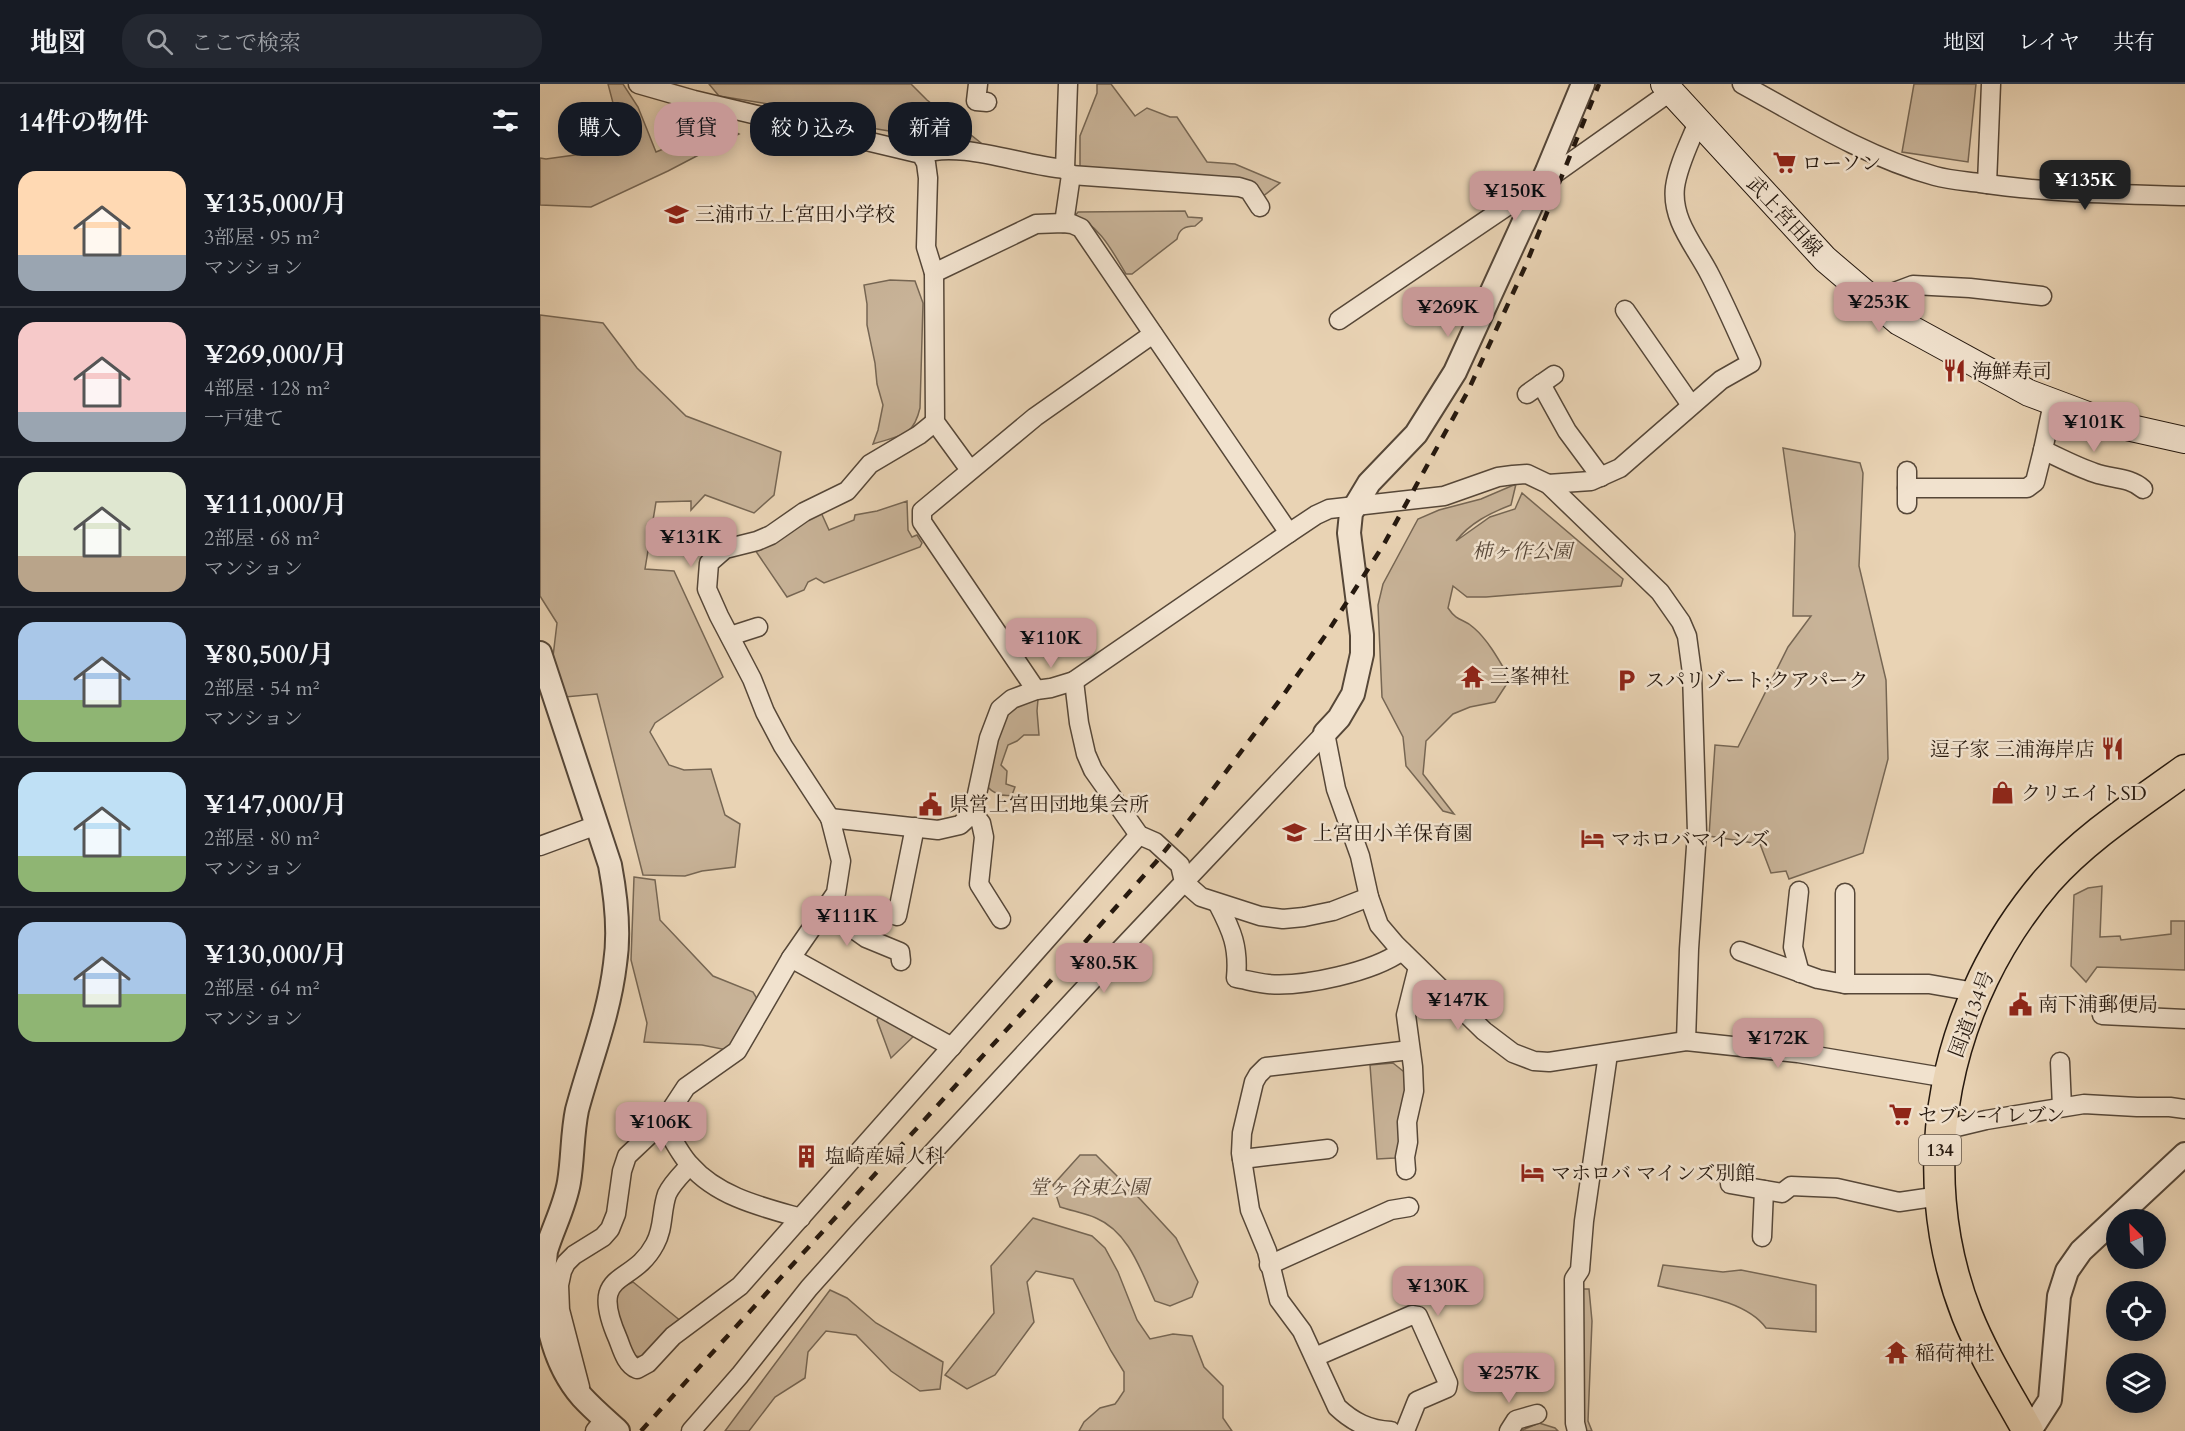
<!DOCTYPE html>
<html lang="ja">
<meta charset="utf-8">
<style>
body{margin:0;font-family:Cardo,"Noto Serif JP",serif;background:#242831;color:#f1f3f6;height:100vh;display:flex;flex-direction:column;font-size:22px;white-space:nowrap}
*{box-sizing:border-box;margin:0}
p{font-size:20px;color:#9ea1a6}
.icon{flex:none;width:33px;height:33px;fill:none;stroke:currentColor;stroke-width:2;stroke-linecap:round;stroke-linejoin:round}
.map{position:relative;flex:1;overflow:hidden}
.details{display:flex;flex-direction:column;background:#171b24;width:540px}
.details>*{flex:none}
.guide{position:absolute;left:18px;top:18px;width:570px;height:54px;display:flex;gap:12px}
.needle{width:39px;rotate:336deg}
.tools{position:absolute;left:1566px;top:1125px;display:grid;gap:12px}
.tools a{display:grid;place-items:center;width:60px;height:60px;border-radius:50%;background:#171b24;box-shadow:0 3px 15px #0003;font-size:30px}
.price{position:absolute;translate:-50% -51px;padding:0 14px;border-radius:12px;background:#c59692;color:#111;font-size:20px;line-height:39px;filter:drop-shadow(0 2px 3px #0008)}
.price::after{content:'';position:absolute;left:50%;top:36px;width:18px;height:14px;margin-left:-9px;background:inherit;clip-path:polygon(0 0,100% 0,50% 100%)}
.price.selected{background:#222;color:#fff}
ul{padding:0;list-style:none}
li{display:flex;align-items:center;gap:18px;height:150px;padding:0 18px}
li+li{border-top:2px solid #363941}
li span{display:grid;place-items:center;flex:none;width:168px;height:120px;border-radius:18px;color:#555}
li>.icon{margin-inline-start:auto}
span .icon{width:72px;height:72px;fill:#fffc;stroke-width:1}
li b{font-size:26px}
h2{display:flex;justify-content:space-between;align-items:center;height:72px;padding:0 18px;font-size:26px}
.pill{padding:0 21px;border-radius:24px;background:#171b24;box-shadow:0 3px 15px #0003;font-size:21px;line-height:54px}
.pill.selected{background:#c59692;color:#111}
header{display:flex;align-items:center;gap:36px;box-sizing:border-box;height:84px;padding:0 30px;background:#171b24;border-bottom:2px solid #363941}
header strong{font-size:28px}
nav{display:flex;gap:33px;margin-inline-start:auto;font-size:21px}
.search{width:420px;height:54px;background:#242831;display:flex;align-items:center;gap:15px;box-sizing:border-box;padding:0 21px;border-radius:24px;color:#9ea1a6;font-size:22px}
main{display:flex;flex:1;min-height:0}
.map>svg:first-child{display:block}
.green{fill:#c8b398;stroke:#766653;stroke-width:1.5}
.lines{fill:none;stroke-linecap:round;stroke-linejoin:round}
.minor-casing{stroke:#564738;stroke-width:21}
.tertiary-casing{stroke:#564738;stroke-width:26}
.secondary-casing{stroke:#25180e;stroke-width:28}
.trunk-casing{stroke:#25180e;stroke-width:33}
.minor{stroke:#f1e2ce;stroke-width:18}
.tertiary{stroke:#f1e2ce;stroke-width:22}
.secondary{stroke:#f1e2ce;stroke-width:26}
.trunk{stroke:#e9d3b4;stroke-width:30}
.rail{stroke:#25180e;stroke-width:4.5;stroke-dasharray:10 10;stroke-linecap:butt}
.labels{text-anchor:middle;stroke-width:5;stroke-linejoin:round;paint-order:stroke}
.shield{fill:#f1e2ce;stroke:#625548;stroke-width:1.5}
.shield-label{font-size:18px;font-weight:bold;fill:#25180e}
.poi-label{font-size:20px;fill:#25180e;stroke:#f1e2ce;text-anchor:start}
.street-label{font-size:20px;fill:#25180e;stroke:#f1e2ce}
.park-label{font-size:20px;font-style:italic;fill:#564637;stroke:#f1e2ce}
</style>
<header>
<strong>地図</strong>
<div class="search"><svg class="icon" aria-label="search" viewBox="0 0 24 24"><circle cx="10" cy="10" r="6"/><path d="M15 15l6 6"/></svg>ここで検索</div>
<nav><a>地図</a><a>レイヤ</a><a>共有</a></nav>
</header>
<main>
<section class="details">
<h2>14件の物件<svg class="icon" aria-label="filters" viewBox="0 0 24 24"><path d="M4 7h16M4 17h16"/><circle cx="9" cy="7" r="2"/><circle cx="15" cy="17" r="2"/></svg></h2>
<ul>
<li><span style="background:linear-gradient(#ffd9b3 70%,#9aa5b1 0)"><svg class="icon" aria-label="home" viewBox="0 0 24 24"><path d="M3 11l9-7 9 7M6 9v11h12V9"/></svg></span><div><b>¥135,000/月</b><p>3部屋 · 95 m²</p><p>マンション</p></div></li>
<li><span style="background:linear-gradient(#f6c9c9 75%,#9aa5b1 0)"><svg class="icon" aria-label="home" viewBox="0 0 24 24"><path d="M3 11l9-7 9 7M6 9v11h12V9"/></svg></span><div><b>¥269,000/月</b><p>4部屋 · 128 m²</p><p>一戸建て</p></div></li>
<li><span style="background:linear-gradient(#dfe7d0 70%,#b9a48a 0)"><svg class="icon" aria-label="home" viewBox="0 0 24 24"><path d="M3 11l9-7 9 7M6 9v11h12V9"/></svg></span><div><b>¥111,000/月</b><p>2部屋 · 68 m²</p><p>マンション</p></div></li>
<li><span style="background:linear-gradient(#a9c7e8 65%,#8fb573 0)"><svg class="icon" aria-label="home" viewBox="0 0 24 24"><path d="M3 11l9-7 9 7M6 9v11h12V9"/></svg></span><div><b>¥80,500/月</b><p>2部屋 · 54 m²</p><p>マンション</p></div></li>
<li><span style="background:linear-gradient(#bfe0f5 70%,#8fb573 0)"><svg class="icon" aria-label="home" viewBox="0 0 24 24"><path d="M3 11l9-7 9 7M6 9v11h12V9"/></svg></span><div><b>¥147,000/月</b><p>2部屋 · 80 m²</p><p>マンション</p></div></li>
<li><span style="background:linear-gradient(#a9c7e8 60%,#8fb573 0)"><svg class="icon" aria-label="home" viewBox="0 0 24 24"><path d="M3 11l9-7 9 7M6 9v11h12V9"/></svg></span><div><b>¥130,000/月</b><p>2部屋 · 64 m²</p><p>マンション</p></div></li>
</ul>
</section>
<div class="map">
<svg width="1645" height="1347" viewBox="0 0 1645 1347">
<rect width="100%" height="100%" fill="#e9d3b4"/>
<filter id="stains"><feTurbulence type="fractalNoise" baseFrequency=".00333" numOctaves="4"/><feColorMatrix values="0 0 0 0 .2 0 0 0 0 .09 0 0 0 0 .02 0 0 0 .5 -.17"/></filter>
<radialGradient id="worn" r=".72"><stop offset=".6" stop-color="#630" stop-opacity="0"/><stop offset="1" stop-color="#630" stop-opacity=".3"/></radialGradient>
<g class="green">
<polygon points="68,0 83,0 98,23 116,68 182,41 199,50 128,87 51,123 0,121 0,74 6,75 85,64 87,42 73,19"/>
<polygon points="169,0 371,0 387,16 441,59 444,65 380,60 367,50 277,35 247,23 179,12"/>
<polygon points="557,0 571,0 595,32 607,24 630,33 637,33 667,78 695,80 740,99 722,113 540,87 540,52 557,9"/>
<polygon points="1374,0 1436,0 1428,78 1362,68"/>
<path d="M645 127 648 133 662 134V136L655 142C645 142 639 145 637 155L592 190H586C574 170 558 138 534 133L538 128Z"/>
<path d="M350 196 375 197 383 219 380 324C373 354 360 351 333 360L338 346 343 321 337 300 335 279 327 241V220L324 201Z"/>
<polygon points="0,231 63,239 97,284 146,332 241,368 234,411 214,429 165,411 151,426 151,417 116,418 105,485 134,487 183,593 115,639 110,648 129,681 144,686 171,685 185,731 200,740 195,783 162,787 145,792 103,791 57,610 25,613 12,581 17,539 0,512"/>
<polygon points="1243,364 1320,379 1323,389 1319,482 1346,596 1348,675 1323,769 1249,795 1246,787 1231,789 1220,760 1169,752 1175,661 1198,663 1248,563 1271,532 1253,532 1255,450"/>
<path d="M976 400 971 421C950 429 930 439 916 457L950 433 975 425 982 409 1083 495 1081 502 946 513H927L913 502 908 524C918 539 924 534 934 544 949 557 960 578 970 595L955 618 930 623 913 630 886 657 883 690 914 730 903 727 866 682 863 653 842 613 838 521 843 500 878 435 899 426 941 415Z"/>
<polygon points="367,417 368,446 372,453 377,451 382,459 380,463 284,499 276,494 268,498 264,506 247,513 213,463 279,424 289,446 314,436 315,431 337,427"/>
<path d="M488 615H498L497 627 499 651H484L477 657 468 661 461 681 467 687 466 700 475 703 472 711C463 713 452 709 446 701L463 631Z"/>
<polygon points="94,793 115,796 120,836 173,892 213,908 219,918 187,966 162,961 104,958 107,939 91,876"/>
<polygon points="1562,802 1560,853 1580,852 1581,856 1631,850 1631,837 1645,837 1645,886 1557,883 1546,898 1531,882 1534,811 1548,804"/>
<polygon points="340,931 376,950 351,974 337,936"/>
<polygon points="853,979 868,991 861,1071 855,1074 837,1075 830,981"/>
<path d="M540 1071H556L601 1116 636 1154 658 1198 652 1213 630 1222 615 1217C601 1187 589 1148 556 1134 545 1129 532 1127 520 1123L513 1101Z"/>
<polygon points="493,1134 552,1152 565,1164 578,1188 597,1236 610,1255 633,1250 652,1252 664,1283 683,1302 683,1334 692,1347 539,1347 544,1338 560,1324 575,1320 578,1316 584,1307 584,1288 571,1267 533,1195 496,1187 487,1198 494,1238 455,1291 427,1305 405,1291 454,1229 451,1182"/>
<path d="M1123 1181 1183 1188 1201 1186 1276 1201V1248L1226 1244C1205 1215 1151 1210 1118 1202Z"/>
<path d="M93 1198 142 1238 105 1273 93 1272C87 1257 69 1219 80 1206 83 1202 89 1200 93 1198Z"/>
<polygon points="1036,1205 1049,1205 1052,1237 1048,1337 1052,1347 1039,1347"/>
<polygon points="290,1206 307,1214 336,1239 403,1278 400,1305 380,1307 351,1287 316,1251 286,1247 268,1268 265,1294 235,1313 209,1347 185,1347"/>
<polygon points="999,1339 1015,1344 1018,1347 980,1347"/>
</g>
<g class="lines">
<defs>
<g id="minor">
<polyline points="98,0 154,16 381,70 386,79 388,94 386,163 394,189 395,338 430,386"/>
<polyline points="438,0 436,17 447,18"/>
<path d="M1202 0C1264 34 1326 73 1395 92 1409 96 1425 97 1440 99 1508 109 1576 110 1645 112"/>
<path d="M381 70C421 56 482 82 525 85"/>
<polyline points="531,91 699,103 709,106 720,123"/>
<polyline points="1447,100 1451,0"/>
<polyline points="524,139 531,91 525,85 528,0"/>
<polyline points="394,189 496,140 524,139 532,140 541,144 749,449"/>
<polyline points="1333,216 1373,201 1430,204 1502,212"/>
<polyline points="1085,226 1151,321"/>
<polyline points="799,236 1010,93 1130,8"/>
<polyline points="1001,300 1027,347 1061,393"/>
<polyline points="987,310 1014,291"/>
<path d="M1513 319 1503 366C1520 374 1537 383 1555 389 1572 395 1590 393 1603 405"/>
<path d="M1008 400 1051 397 1080 384 1181 296 1211 279C1198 250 1185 220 1170 191 1156 163 1131 137 1135 103 1138 81 1150 58 1158 38"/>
<polyline points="1367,404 1487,404 1495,398 1503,366"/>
<polyline points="1367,420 1367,387"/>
<polyline points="190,552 218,543"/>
<polyline points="534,597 539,639 546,670 553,686 599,751 615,758 640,781 644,798 661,813 720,832 743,835 764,833 793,827 829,813"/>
<polyline points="496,606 382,438 382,427 495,333 613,250"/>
<polyline points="785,649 796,705 820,772 829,813 839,841 856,861 944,947 973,969 994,977 1009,978 1146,957 1258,969 1408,994"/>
<polyline points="433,729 441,739 444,753 439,800 461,835"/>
<polyline points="290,734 243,662 225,628 212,595 179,532 167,505 169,479 185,465 217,457 231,451 264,428 307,407 330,380 379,351 395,338"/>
<polyline points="0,762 57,741"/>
<polyline points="1259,807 1253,863 1260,889"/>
<path d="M678 820C692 847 699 863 696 894 707 896 718 899 728 900 764 903 833 888 862 867"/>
<polyline points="285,825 326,854 360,868 361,877"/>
<polyline points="357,832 375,743"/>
<polyline points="1200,867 1278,895 1305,900 1389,900 1435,908"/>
<polyline points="251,874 412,963"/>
<polyline points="1305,900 1305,809"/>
<polyline points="1562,931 1645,935"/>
<polyline points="1520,978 1522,1023"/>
<path d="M123 1038C131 1052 139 1069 150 1081 178 1113 222 1123 261 1134"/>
<polyline points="1400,1047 1446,1036 1544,1020 1597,1023 1630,1023 1645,1025"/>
<polyline points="702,1075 788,1065"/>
<path d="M150 1081C142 1090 132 1099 127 1110 121 1127 124 1144 115 1160 92 1204 47 1184 78 1255 82 1265 86 1281 97 1285L108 1279 133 1252 200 1202 599 751"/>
<polyline points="866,1086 865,1073 868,1058 867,1038 874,1007 873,983 866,931 878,883"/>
<polyline points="1190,1100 1242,1109 1251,1102 1297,1104 1359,1118 1400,1112"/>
<polyline points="1222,1153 1224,1106"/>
<polyline points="729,1181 851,1126 869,1123"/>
<polyline points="775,1273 872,1231 878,1232 908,1299 907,1304 877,1317 865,1347"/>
<polyline points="40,1303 20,1226 19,1201 22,1187 26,1179 34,1171 63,1153 70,1145 76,1130 82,1087 87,1072 123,1038 146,1003 197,967 251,874 296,809 301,777 290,734 398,746 420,741 433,729 449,654 460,625 472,615 496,606 511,604 534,597 749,449 776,431 789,425 904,412 958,393 973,391 987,390 1008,400 1120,508 1141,538 1147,552 1152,589 1157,748 1149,865 1146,957"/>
<polyline points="55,1347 65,1335"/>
<polyline points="151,1347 200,1291 269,1204 319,1148 580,866 785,649"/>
<path d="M851 1347C829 1346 813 1338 797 1323L762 1247 739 1216 727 1167 710 1126 701 1069 702 1049 714 998 718 991 726 983 870 966"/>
<polyline points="969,1347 976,1336 997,1330"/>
<polyline points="1037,1347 1035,1339 1034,1195 1040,1186 1044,1137 1068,970"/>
</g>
<g id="tertiary">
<path d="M0 569 70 781C76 813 80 848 75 880 69 931 50 977 37 1026 32 1050 33 1074 29 1098 25 1122 13 1144 6 1167 0 1217 9 1275 42 1313 53 1325 66 1336 78 1347"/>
<polyline points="785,649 799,634 813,610 822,570 822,551 809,449 811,429 829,399 876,350 915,288 1007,87 1043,0"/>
<polyline points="1490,1347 1510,1316 1519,1212 1527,1187 1541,1167 1645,1070"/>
</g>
<polyline id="secondary" points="1124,0 1285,175 1359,238 1489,309 1569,339 1645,356"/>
<path id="trunk" d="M1488 1347C1467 1309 1443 1271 1427 1231 1369 1083 1405 916 1507 797 1546 753 1598 720 1645 686"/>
</defs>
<use href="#minor" class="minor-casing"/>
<use href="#tertiary" class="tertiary-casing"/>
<use href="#secondary" class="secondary-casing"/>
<use href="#trunk" class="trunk-casing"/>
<use href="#minor" class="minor"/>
<use href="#tertiary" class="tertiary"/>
<use href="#secondary" class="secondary"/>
<use href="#trunk" class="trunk"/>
<polyline class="rail" points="101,1347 490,920 616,778 658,725 742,613 787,549 844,460 928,307 985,183 1059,0"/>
</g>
<defs>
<symbol id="supermarket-bare" viewBox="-9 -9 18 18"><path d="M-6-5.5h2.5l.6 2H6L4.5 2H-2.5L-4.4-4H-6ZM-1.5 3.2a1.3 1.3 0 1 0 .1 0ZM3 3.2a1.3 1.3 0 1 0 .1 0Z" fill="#8f2418" stroke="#f1e2ce" stroke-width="2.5" paint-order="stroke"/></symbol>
<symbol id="school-bare" viewBox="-9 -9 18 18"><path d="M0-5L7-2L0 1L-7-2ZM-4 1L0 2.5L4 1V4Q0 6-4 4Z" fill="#8f2418" stroke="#f1e2ce" stroke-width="2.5" paint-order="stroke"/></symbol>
<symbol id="restaurant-bare" viewBox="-9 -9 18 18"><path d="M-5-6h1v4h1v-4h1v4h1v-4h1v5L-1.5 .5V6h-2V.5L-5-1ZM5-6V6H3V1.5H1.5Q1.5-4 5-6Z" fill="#8f2418" stroke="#f1e2ce" stroke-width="2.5" paint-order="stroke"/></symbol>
<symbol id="temple-bare" viewBox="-9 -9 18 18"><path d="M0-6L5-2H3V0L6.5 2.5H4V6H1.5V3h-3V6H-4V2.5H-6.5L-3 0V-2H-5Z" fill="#8f2418" stroke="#f1e2ce" stroke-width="2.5" paint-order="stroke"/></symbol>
<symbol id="parking-bare" viewBox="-9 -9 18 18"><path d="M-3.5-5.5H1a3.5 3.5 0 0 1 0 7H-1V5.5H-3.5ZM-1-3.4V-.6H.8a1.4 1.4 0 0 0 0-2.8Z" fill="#8f2418" stroke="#f1e2ce" stroke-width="2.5" paint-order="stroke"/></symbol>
<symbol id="shop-bare" viewBox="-9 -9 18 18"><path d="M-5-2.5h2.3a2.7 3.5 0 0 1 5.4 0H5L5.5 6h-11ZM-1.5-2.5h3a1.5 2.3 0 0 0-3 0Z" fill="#8f2418" stroke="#f1e2ce" stroke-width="2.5" paint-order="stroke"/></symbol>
<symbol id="civic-bare" viewBox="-9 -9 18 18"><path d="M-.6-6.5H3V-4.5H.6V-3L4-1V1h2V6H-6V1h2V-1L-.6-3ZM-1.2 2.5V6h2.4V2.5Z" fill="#8f2418" stroke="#f1e2ce" stroke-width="2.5" paint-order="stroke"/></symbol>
<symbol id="hotel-bare" viewBox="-9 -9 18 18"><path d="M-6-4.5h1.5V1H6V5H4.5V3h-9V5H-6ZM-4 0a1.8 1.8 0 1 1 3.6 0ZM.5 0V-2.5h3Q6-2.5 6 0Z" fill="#8f2418" stroke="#f1e2ce" stroke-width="2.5" paint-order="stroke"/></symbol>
<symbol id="building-bare" viewBox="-9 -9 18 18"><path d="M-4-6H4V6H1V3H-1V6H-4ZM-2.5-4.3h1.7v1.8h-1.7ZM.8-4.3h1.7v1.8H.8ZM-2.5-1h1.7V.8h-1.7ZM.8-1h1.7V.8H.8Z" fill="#8f2418" stroke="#f1e2ce" stroke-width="2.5" paint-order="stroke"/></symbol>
</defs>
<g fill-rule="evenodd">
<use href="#supermarket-bare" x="1228" y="62" width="33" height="33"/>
<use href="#school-bare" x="120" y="114" width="33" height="33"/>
<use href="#restaurant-bare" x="1398" y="270" width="33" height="33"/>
<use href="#temple-bare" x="916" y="576" width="33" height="33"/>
<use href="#parking-bare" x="1070" y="580" width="33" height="33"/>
<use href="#restaurant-bare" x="1556" y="648" width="33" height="33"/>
<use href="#shop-bare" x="1446" y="692" width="33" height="33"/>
<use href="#civic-bare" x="374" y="704" width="33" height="33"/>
<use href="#school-bare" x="738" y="732" width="33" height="33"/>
<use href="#hotel-bare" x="1036" y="738" width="33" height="33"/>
<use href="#civic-bare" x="1464" y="904" width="33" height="33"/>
<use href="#supermarket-bare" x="1344" y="1014" width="33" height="33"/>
<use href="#building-bare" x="250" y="1056" width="33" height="33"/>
<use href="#hotel-bare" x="976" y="1072" width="33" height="33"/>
<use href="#temple-bare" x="1340" y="1252" width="33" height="33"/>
</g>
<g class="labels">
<rect class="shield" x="1379" y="1051" width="42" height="30" rx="4.5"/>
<g class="shield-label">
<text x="1400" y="1072">134</text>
</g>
<g class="poi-label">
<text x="1262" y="86">ローソン</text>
<text x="155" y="137">三浦市立上宮田小学校</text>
<text x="1432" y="294">海鮮寿司</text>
<text x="950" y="599">三峯神社</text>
<text x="1105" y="603">スパリゾート;クアパーク</text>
<text x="1555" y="672" text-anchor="end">逗子家 三浦海岸店</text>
<text x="1481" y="716">クリエイトSD</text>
<text x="409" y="727">県営上宮田団地集会所</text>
<text x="773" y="756">上宮田小羊保育園</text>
<text x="1071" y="762">マホロバマインズ</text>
<text x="1498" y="927">南下浦郵便局</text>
<text x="1378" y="1038">セブン-イレブン</text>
<text x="285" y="1079">塩崎産婦人科</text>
<text x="1011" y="1096">マホロバ マインズ別館</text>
<text x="1375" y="1276">稲荷神社</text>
</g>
<g class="street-label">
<text transform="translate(1245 132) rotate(47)" y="7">武上宮田線</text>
<text transform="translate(1431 930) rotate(-69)" y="7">国道134号</text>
</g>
<g class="park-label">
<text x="982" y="474">柿ヶ作公園</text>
<text x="549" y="1110">堂ヶ谷東公園</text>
</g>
</g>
<rect width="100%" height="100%" filter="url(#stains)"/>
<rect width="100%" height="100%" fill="url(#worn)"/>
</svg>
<div class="tools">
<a><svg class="needle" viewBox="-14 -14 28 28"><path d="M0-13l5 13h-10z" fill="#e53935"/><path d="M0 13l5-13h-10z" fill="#9ea1a6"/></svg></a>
<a><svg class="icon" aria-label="locate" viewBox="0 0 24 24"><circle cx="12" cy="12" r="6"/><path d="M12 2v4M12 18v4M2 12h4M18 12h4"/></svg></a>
<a><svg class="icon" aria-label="layers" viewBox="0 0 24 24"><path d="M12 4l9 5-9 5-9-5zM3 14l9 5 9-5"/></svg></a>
</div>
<b class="price selected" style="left:1545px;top:127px">¥135K</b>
<b class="price" style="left:975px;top:138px">¥150K</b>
<b class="price" style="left:1339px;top:249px">¥253K</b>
<b class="price" style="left:908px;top:254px">¥269K</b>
<b class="price" style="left:1554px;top:369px">¥101K</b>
<b class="price" style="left:151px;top:484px">¥131K</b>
<b class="price" style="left:511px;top:585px">¥110K</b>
<b class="price" style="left:307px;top:863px">¥111K</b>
<b class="price" style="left:564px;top:910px">¥80.5K</b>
<b class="price" style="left:918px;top:947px">¥147K</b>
<b class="price" style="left:1238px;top:985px">¥172K</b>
<b class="price" style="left:121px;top:1069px">¥106K</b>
<b class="price" style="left:898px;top:1233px">¥130K</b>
<b class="price" style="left:969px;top:1320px">¥257K</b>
<div class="guide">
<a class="pill">購入</a>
<a class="pill selected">賃貸</a>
<a class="pill">絞り込み</a>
<a class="pill">新着</a>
</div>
</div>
</main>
